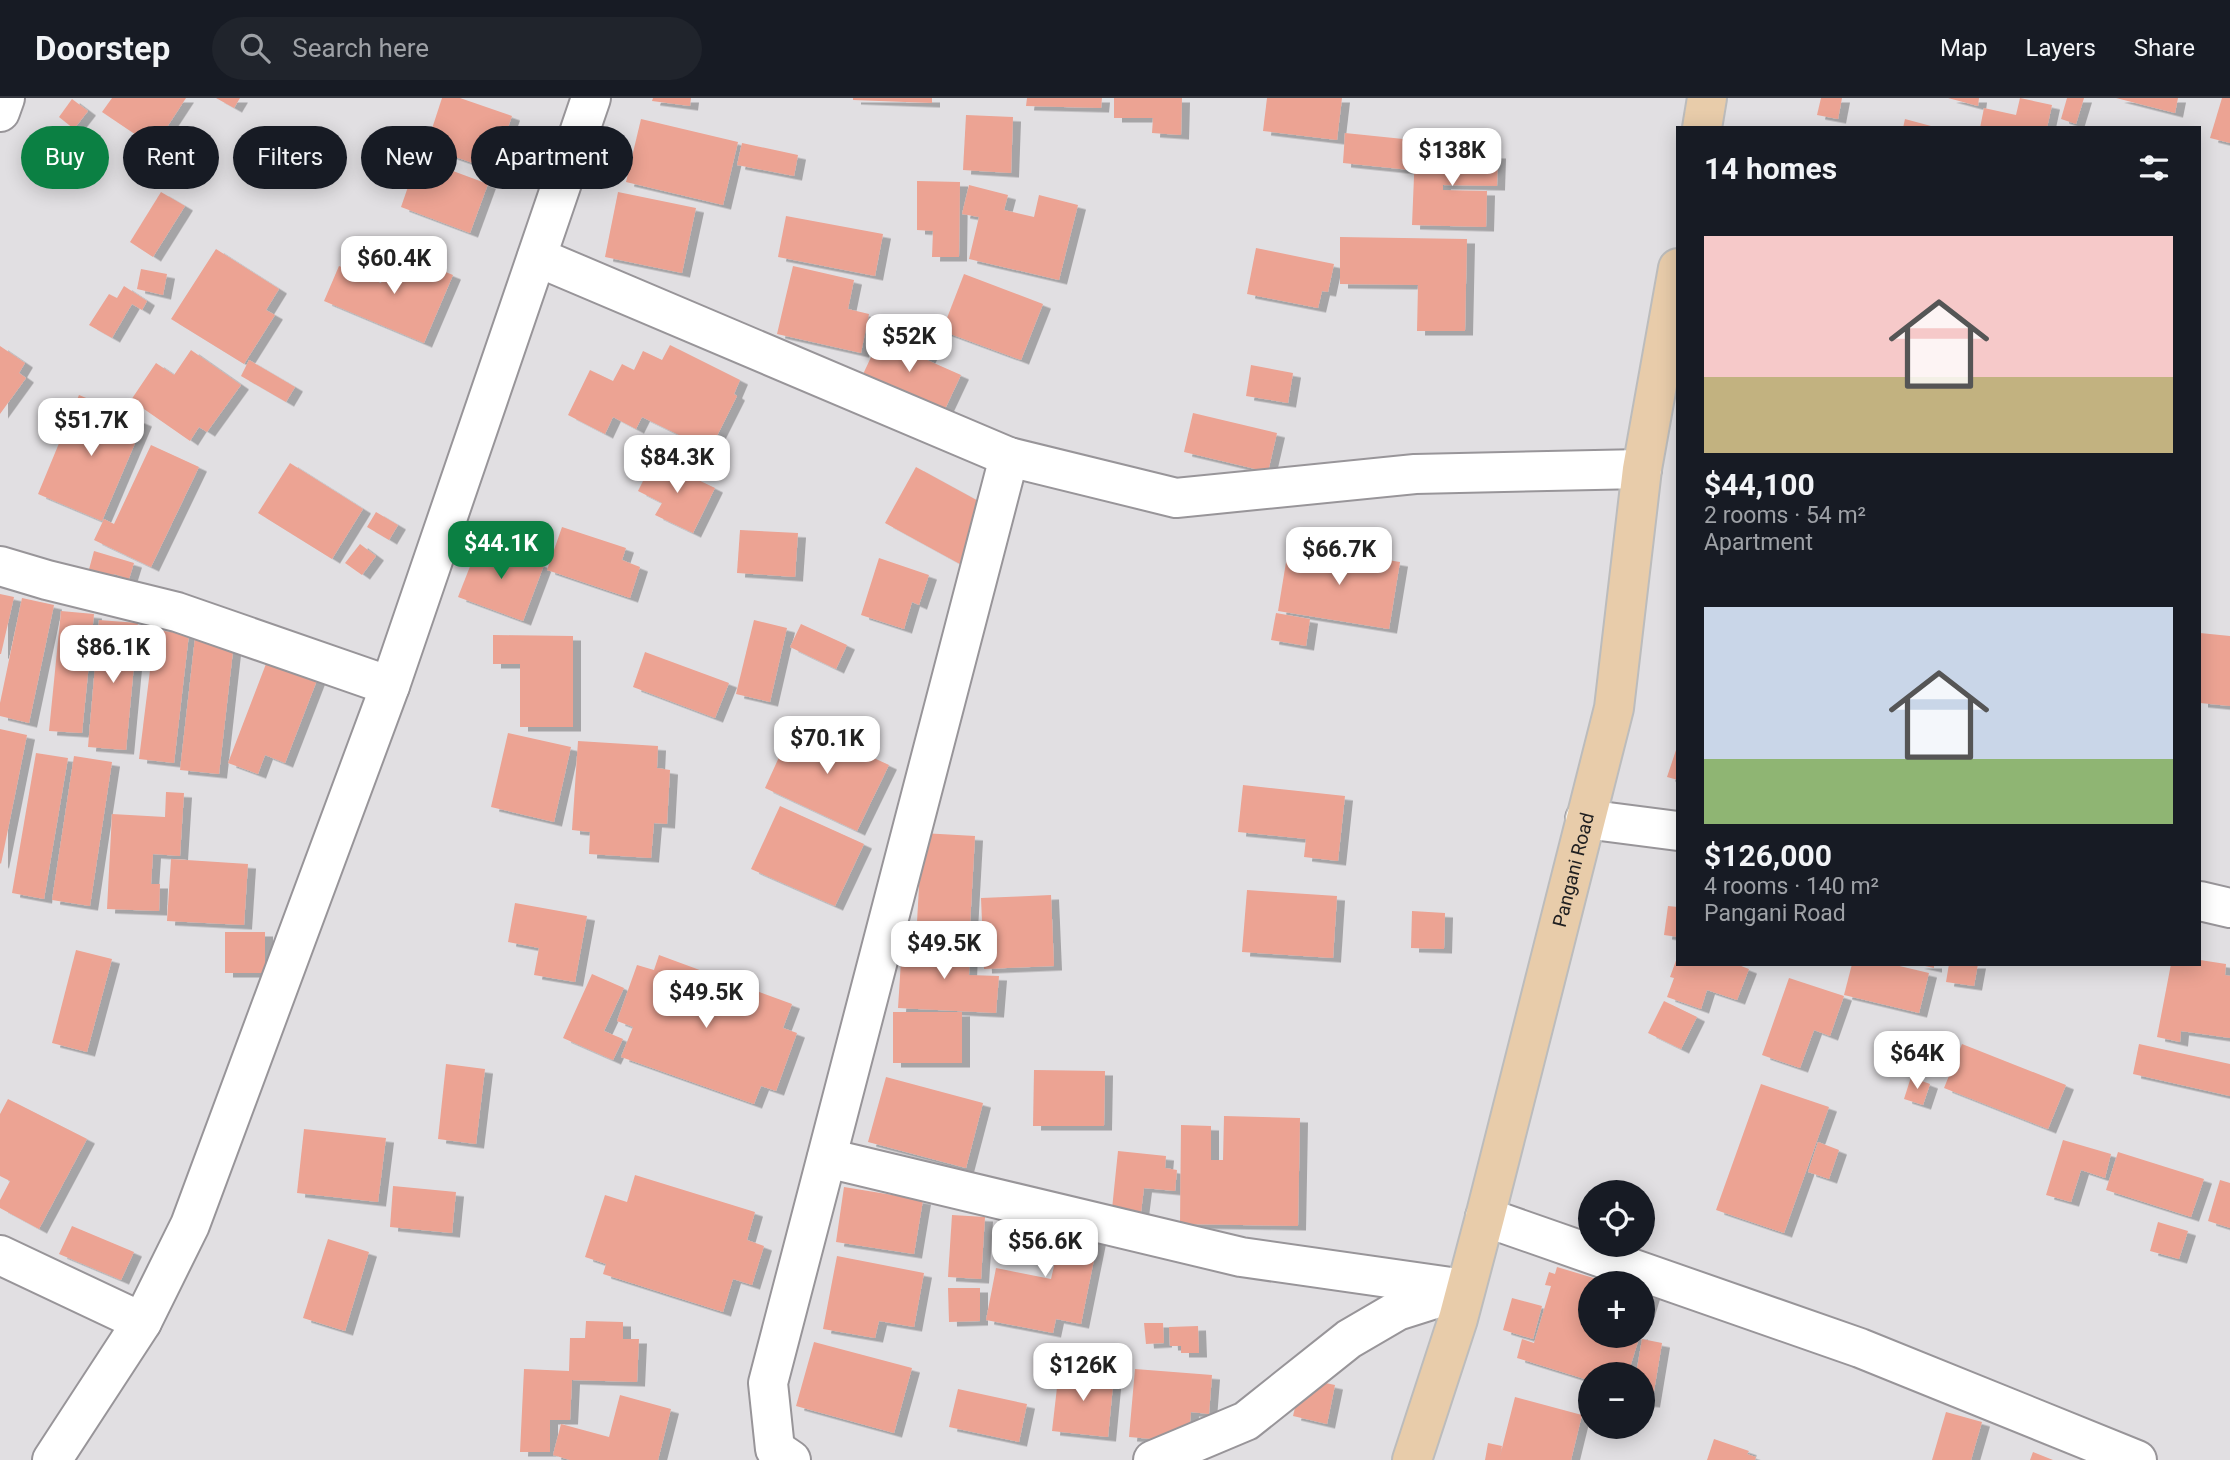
<!DOCTYPE html>
<meta charset="utf-8">
<style>
body{margin:0;font-family:Roboto,sans-serif;background:#20242c;color:#f1f3f6;height:100vh;display:flex;flex-direction:column;font-size:26px;white-space:nowrap}
*{box-sizing:border-box;margin:0}
p{font-size:23px;color:#9ea1a6}
.icon{flex:none;width:38px;height:38px;fill:none;stroke:currentColor;stroke-width:2;stroke-linecap:round;stroke-linejoin:round}
.map{position:relative;flex:1;overflow:hidden}
.panel{position:absolute;left:1676px;top:28px;width:525px;height:840px;display:flex;flex-direction:column;background:#171b24;border-radius:0px;box-shadow:0 4px 18px #0003}
.panel>*{flex:none}
.banner{position:absolute;left:21px;top:28px;width:665px;height:63px;display:flex;gap:14px}
.controls{position:absolute;left:1578px;top:1082px;display:grid;gap:14px}
.controls a{display:grid;place-items:center;width:77px;height:77px;border-radius:50%;background:#171b24;box-shadow:0 4px 18px #0003;font-size:35px}
.price{position:absolute;translate:-50% -60px;padding:0 16px;border-radius:14px;background:#fff;color:#222;font-size:23px;line-height:46px;filter:drop-shadow(0 2px 4px #0008)}
.price::after{content:'';position:absolute;left:50%;top:42px;width:21px;height:16px;margin-left:-10px;background:inherit;clip-path:polygon(0 0,100% 0,50% 100%)}
.price.active{background:#0b8043;color:#fff}
ul{padding:0;list-style:none}
li{display:grid;align-content:center;gap:14px;height:371px;padding:0 28px}
li span{display:grid;place-items:center;height:217px;border-radius:0px;color:#555}
li>.icon{margin-inline-start:auto}
span .icon{width:126px;height:126px;fill:#fffc;stroke-width:1}
li b{font-size:30px}
h2{display:flex;justify-content:space-between;align-items:center;height:84px;padding:0 28px;font-size:30px}
.pill{padding:0 24px;border-radius:32px;background:#171b24;box-shadow:0 4px 18px #0003;font-size:24px;line-height:63px}
.pill.active{background:#0b8043;color:#fff}
header{display:flex;align-items:center;gap:42px;box-sizing:border-box;height:98px;padding:0 35px;background:#171b24;border-bottom:2px solid #363941}
header strong{font-size:33px}
nav{display:flex;gap:38px;margin-inline-start:auto;font-size:24px}
.search{width:490px;height:63px;background:#20242c;display:flex;align-items:center;gap:18px;box-sizing:border-box;padding:0 24px;border-radius:38px;color:#9ea1a6;font-size:26px}
.map>svg:first-child{display:block}
.building{fill:#eca393;filter:url(#shadow)}
.lines{fill:none;stroke-linecap:round;stroke-linejoin:round}
.minor-casing{stroke:#989599;stroke-width:42}
.major-casing{stroke:#bcbcbc;stroke-width:42}
.minor{stroke:#fff;stroke-width:38}
.major{stroke:#e8ccaa;stroke-width:38}
.labels{text-anchor:middle;stroke-width:7;stroke-linejoin:round;paint-order:stroke}
.street-label{font-size:19px;fill:#212021;stroke:#fff}
</style>
<header>
<strong>Doorstep</strong>
<div class="search"><svg class="icon" aria-label="search" viewBox="0 0 24 24"><circle cx="10" cy="10" r="6"/><path d="M15 15l6 6"/></svg>Search here</div>
<nav><a>Map</a><a>Layers</a><a>Share</a></nav>
</header>
<div class="map">
<svg width="2230" height="1362" viewBox="0 0 2230 1362">
<defs>
<filter id="shadow"><feDropShadow dx="8" dy="4.5" stdDeviation="0" flood-color="#0004"/></filter>
</defs>
<rect width="100%" height="100%" fill="#e1dfe2"/>
<g class="building">
<polygon points="112,0 186,0 154,49 102,14"/>
<polygon points="216,0 240,0 234,10"/>
<polygon points="442,0 460,0 512,18 493,72 426,49"/>
<polygon points="653,0 691,0 690,8 652,3"/>
<polygon points="853,0 932,0 932,5 853,2"/>
<polygon points="1027,0 1102,0 1101,10 1026,8"/>
<polygon points="1114,0 1182,0 1181,37 1152,35 1153,20 1114,20"/>
<polygon points="1267,0 1342,0 1337,42 1263,33"/>
<polygon points="1821,0 1842,0 1838,21 1817,17"/>
<polygon points="1948,0 1979,0 1978,8"/>
<polygon points="2020,0 2052,7 2047,30 1980,30 1984,10 2016,17"/>
<polygon points="2067,0 2084,0 2076,26 2061,21"/>
<polygon points="2116,0 2178,0 2175,15"/>
<polygon points="2222,0 2230,0 2230,45 2210,40"/>
<polygon points="72,1 88,13 74,31 59,19"/>
<polygon points="966,17 1013,19 1011,75 963,72"/>
<polygon points="641,21 738,44 723,107 626,84"/>
<polygon points="1905,21 1931,28 1931,30 1903,30"/>
<polygon points="1345,35 1413,42 1410,72 1343,65"/>
<polygon points="742,45 798,57 794,78 737,67"/>
<polygon points="1415,54 1498,56 1497,88 1443,87 1443,92 1487,93 1486,129 1412,127"/>
<polygon points="418,60 488,86 470,135 401,109"/>
<polygon points="917,83 960,84 959,159 932,159 933,133 917,132"/>
<polygon points="969,87 1008,97 1004,112 1034,119 1039,97 1078,107 1059,182 969,161 979,119 962,116"/>
<polygon points="161,94 185,108 153,159 130,144"/>
<polygon points="618,94 696,110 682,175 605,159"/>
<polygon points="786,118 883,136 875,178 778,159"/>
<polygon points="1340,139 1467,141 1465,233 1417,233 1418,187 1340,186"/>
<polygon points="1256,150 1334,166 1328,194 1322,193 1318,210 1247,196"/>
<polygon points="216,151 279,191 266,212 275,217 244,266 171,221"/>
<polygon points="394,153 453,177 424,245 324,203 339,168 381,185"/>
<polygon points="793,168 854,182 848,211 869,216 861,255 777,236"/>
<polygon points="141,171 167,176 163,197 137,191"/>
<polygon points="964,176 1043,206 1021,262 942,233"/>
<polygon points="124,188 147,203 142,212 132,206 112,240 89,227 109,196 117,200"/>
<polygon points="888,223 935,244 927,262 961,277 938,326 857,289"/>
<polygon points="670,247 740,282 734,296 737,298 710,352 642,319 636,331 613,319 605,336 568,317 590,272 613,283 622,266 634,272 643,253 662,262"/>
<polygon points="0,248 25,265 19,275 26,280 0,316"/>
<polygon points="191,252 241,287 207,334 199,329 190,343 131,302 156,265 174,277"/>
<polygon points="249,262 295,289 286,304 241,278"/>
<polygon points="1251,267 1293,275 1288,305 1246,298"/>
<polygon points="79,297 144,324 102,423 38,396"/>
<polygon points="1193,315 1277,335 1268,374 1184,354"/>
<polygon points="151,347 199,369 151,469 94,442 104,421 114,426"/>
<polygon points="654,361 715,390 693,435 655,417 662,405 638,393"/>
<polygon points="290,365 363,411 332,461 258,415"/>
<polygon points="916,369 991,410 960,466 885,425"/>
<polygon points="376,414 398,427 389,442 367,429"/>
<polygon points="562,429 626,450 622,462 640,469 630,500 547,472"/>
<polygon points="740,432 798,435 795,479 737,475"/>
<polygon points="480,443 544,467 523,523 458,499"/>
<polygon points="360,446 376,458 362,477 345,465"/>
<polygon points="1289,446 1400,464 1389,531 1278,513"/>
<polygon points="94,453 134,465 129,481 114,476 112,482 88,475"/>
<polygon points="879,460 929,477 919,507 912,504 904,531 861,517"/>
<polygon points="0,496 14,499 1,556 0,556"/>
<polygon points="22,500 54,507 29,625 0,618 0,605"/>
<polygon points="61,513 94,516 82,635 49,633"/>
<polygon points="1276,515 1310,521 1306,548 1271,542"/>
<polygon points="99,522 138,525 126,652 88,649"/>
<polygon points="754,522 787,530 770,604 736,596"/>
<polygon points="801,526 847,547 836,571 790,549"/>
<polygon points="155,532 189,536 174,665 139,661"/>
<polygon points="2200,535 2230,538 2230,608 2200,605"/>
<polygon points="493,537 573,538 573,629 520,629 520,566 493,566"/>
<polygon points="195,540 234,544 219,676 180,672"/>
<polygon points="645,554 729,585 715,620 633,589"/>
<polygon points="269,558 319,577 285,665 265,657 258,676 228,665"/>
<polygon points="795,624 889,667 857,733 765,690"/>
<polygon points="0,631 27,637 1,766 0,765"/>
<polygon points="508,635 571,649 554,724 491,709"/>
<polygon points="578,643 658,648 657,670 670,672 667,726 654,725 651,760 589,756 590,734 572,732"/>
<polygon points="1678,646 1678,682 1667,679"/>
<polygon points="36,655 68,660 44,801 12,795"/>
<polygon points="74,658 112,664 90,808 52,802"/>
<polygon points="1243,687 1345,698 1338,763 1304,759 1306,741 1238,734"/>
<polygon points="166,694 184,695 180,758 153,756 151,786 160,786 159,813 107,811 112,716 165,719"/>
<polygon points="780,708 864,746 835,808 751,771"/>
<polygon points="922,735 975,738 969,845 916,842"/>
<polygon points="171,761 248,766 244,827 167,823"/>
<polygon points="1247,792 1337,798 1333,860 1242,854"/>
<polygon points="1051,797 1054,868 984,871 981,800"/>
<polygon points="515,805 587,818 575,884 534,877 539,850 508,844"/>
<polygon points="1668,808 1678,809 1678,839 1664,837"/>
<polygon points="1412,813 1445,815 1444,851 1411,850"/>
<rect x="225" y="834" width="40" height="41"/>
<polygon points="902,847 970,850 969,877 999,878 996,915 898,910"/>
<polygon points="76,852 112,861 87,954 52,945"/>
<polygon points="659,857 792,906 783,930 797,935 776,993 761,988 754,1006 621,959 633,929 617,923 637,867 654,872"/>
<polygon points="1678,857 1678,866 1736,866 1749,871 1737,902 1707,892 1701,911 1667,899 1674,880 1670,879"/>
<polygon points="2200,862 2226,866 2225,877 2230,878 2230,940 2181,933 2180,944 2157,939 2171,866 2200,866"/>
<polygon points="1852,866 1891,866 1929,875 1919,915 1844,897"/>
<polygon points="1916,866 1934,866 1934,870"/>
<polygon points="1949,866 1978,866 1974,888 1946,884"/>
<polygon points="592,876 624,890 604,933 623,941 613,962 563,940"/>
<polygon points="1789,880 1844,898 1830,938 1814,932 1800,970 1762,957"/>
<polygon points="1664,903 1697,919 1681,951 1648,935"/>
<rect x="893" y="914" width="69" height="51"/>
<polygon points="1962,946 2066,987 2048,1031 1944,990"/>
<polygon points="2139,946 2230,966 2230,998 2133,976"/>
<polygon points="446,966 485,971 476,1046 438,1041"/>
<polygon points="1034,972 1105,973 1104,1028 1033,1028"/>
<polygon points="886,979 983,1005 966,1070 868,1044"/>
<polygon points="1911,979 1930,986 1923,1007 1904,1001"/>
<polygon points="1761,986 1829,1009 1784,1135 1716,1112"/>
<polygon points="8,1001 87,1041 39,1131 0,1110 0,1102 10,1083 0,1078 0,1016"/>
<polygon points="1224,1018 1300,1020 1298,1128 1180,1126 1181,1027 1211,1028 1211,1062 1223,1062"/>
<polygon points="304,1031 386,1040 378,1104 297,1095"/>
<polygon points="2063,1042 2111,1056 2105,1080 2081,1072 2071,1104 2046,1097"/>
<polygon points="1818,1044 1839,1052 1829,1081 1808,1074"/>
<polygon points="1118,1053 1166,1058 1165,1070 1177,1072 1175,1093 1144,1090 1141,1114 1112,1111"/>
<polygon points="2118,1054 2204,1081 2191,1119 2106,1092"/>
<polygon points="635,1077 755,1114 747,1142 764,1148 752,1187 733,1181 723,1214 603,1176 606,1166 585,1159 605,1097 627,1104"/>
<polygon points="2220,1082 2230,1085 2230,1130 2208,1123"/>
<polygon points="393,1088 456,1094 452,1135 390,1129"/>
<polygon points="844,1089 923,1102 914,1156 836,1144"/>
<polygon points="952,1117 985,1119 981,1181 948,1179"/>
<polygon points="1022,1122 1099,1137 1081,1226 1056,1221 1053,1235 986,1222 996,1170 1051,1181 1055,1164 1015,1156"/>
<polygon points="2158,1124 2188,1133 2179,1161 2150,1153"/>
<polygon points="72,1128 134,1154 121,1182 59,1156"/>
<polygon points="328,1141 369,1154 345,1233 303,1220"/>
<polygon points="837,1158 924,1175 914,1229 879,1223 875,1240 823,1231"/>
<polygon points="1557,1169 1607,1184 1591,1185 1591,1237 1640,1237 1628,1276 1591,1276 1591,1283 1517,1260 1522,1241 1534,1245 1551,1188 1545,1187 1549,1174 1555,1176"/>
<polygon points="948,1190 980,1190 980,1223 949,1224"/>
<polygon points="1643,1195 1652,1197 1644,1223 1643,1223"/>
<polygon points="1512,1200 1542,1208 1533,1241 1503,1232"/>
<polygon points="586,1223 623,1224 623,1241 639,1241 637,1284 572,1282 570,1322 550,1322 550,1354 520,1354 524,1271 569,1273 570,1240 585,1240"/>
<polygon points="1144,1225 1163,1225 1164,1245 1146,1246"/>
<polygon points="1198,1228 1199,1255 1181,1255 1181,1248 1170,1248 1169,1229"/>
<polygon points="1642,1241 1662,1245 1652,1305 1643,1304 1643,1276 1636,1276"/>
<polygon points="814,1244 912,1270 894,1335 796,1308"/>
<polygon points="1135,1271 1212,1277 1209,1316 1191,1314 1188,1344 1129,1339"/>
<polygon points="1059,1272 1114,1277 1108,1339 1052,1333"/>
<polygon points="1302,1280 1335,1287 1327,1326 1293,1318"/>
<polygon points="958,1291 1027,1306 1019,1344 949,1329"/>
<polygon points="620,1297 671,1311 658,1362 570,1362 553,1357 561,1326 609,1339"/>
<polygon points="1515,1299 1582,1317 1571,1362 1485,1362 1488,1345 1502,1348 1500,1358"/>
<polygon points="1946,1314 1982,1324 1971,1362 1932,1362"/>
<polygon points="1714,1341 1749,1353 1747,1356 1756,1359 1755,1362 1707,1362"/>
<polygon points="2033,1354 2053,1362 2030,1362"/>
</g>
<g class="lines">
<defs>
<g id="minor">
<polyline points="0,14 5,0"/>
<polyline points="537,159 1009,359 1176,400 1415,376 1642,371"/>
<polyline points="0,468 47,482 177,514 390,588"/>
<polyline points="1585,721 1678,733"/>
<polyline points="2200,803 2230,810"/>
<polyline points="827,1060 1241,1159 1465,1191"/>
<polyline points="1485,1119 1860,1250 2137,1362"/>
<polyline points="0,1157 142,1224"/>
<polyline points="52,1362 142,1224 190,1127 390,588 591,0"/>
<polyline points="791,1362 775,1351 768,1285 1009,359"/>
<polyline points="1153,1362 1246,1323 1349,1241 1397,1213 1457,1194"/>
</g>
<g id="major">
<polyline points="1702,30 1707,0"/>
<path id="s1" d="M1412 1362 1458 1221 1485 1119 1614 610 1642 371 1678 170"/>
</g>
</defs>
<use href="#minor" class="minor-casing"/>
<use href="#major" class="major-casing"/>
<use href="#minor" class="minor"/>
<use href="#major" class="major"/>
</g>
<g class="labels">
<g class="street-label">
<text dy="7" stroke="none"><textPath href="#s1" startOffset="612">Pangani Road</textPath></text>
</g>
</g>
</svg>
<div class="controls">
<a><svg class="icon" aria-label="locate" viewBox="0 0 24 24"><circle cx="12" cy="12" r="6"/><path d="M12 2v4M12 18v4M2 12h4M18 12h4"/></svg></a>
<a>+</a>
<a>−</a>
</div>
<b class="price" style="left:1452px;top:90px">$138K</b>
<b class="price" style="left:394px;top:198px">$60.4K</b>
<b class="price" style="left:909px;top:276px">$52K</b>
<b class="price" style="left:91px;top:360px">$51.7K</b>
<b class="price" style="left:677px;top:397px">$84.3K</b>
<b class="price active" style="left:501px;top:483px">$44.1K</b>
<b class="price" style="left:1339px;top:489px">$66.7K</b>
<b class="price" style="left:113px;top:587px">$86.1K</b>
<b class="price" style="left:827px;top:678px">$70.1K</b>
<b class="price" style="left:944px;top:883px">$49.5K</b>
<b class="price" style="left:706px;top:932px">$49.5K</b>
<b class="price" style="left:1917px;top:993px">$64K</b>
<b class="price" style="left:1045px;top:1181px">$56.6K</b>
<b class="price" style="left:1083px;top:1305px">$126K</b>
<div class="banner">
<a class="pill active">Buy</a>
<a class="pill">Rent</a>
<a class="pill">Filters</a>
<a class="pill">New</a>
<a class="pill">Apartment</a>
</div>
<section class="panel">
<h2>14 homes<svg class="icon" aria-label="filters" viewBox="0 0 24 24"><path d="M4 7h16M4 17h16"/><circle cx="9" cy="7" r="2"/><circle cx="15" cy="17" r="2"/></svg></h2>
<ul>
<li><span style="background:linear-gradient(#f6c9c9 65%,#c2b280 0)"><svg class="icon" aria-label="home" viewBox="0 0 24 24"><path d="M3 11l9-7 9 7M6 9v11h12V9"/></svg></span><div><b>$44,100</b><p>2 rooms · 54 m²</p><p>Apartment</p></div></li>
<li><span style="background:linear-gradient(#c9d6e8 70%,#8fb573 0)"><svg class="icon" aria-label="home" viewBox="0 0 24 24"><path d="M3 11l9-7 9 7M6 9v11h12V9"/></svg></span><div><b>$126,000</b><p>4 rooms · 140 m²</p><p>Pangani Road</p></div></li>
</ul>
</section>
</div>
